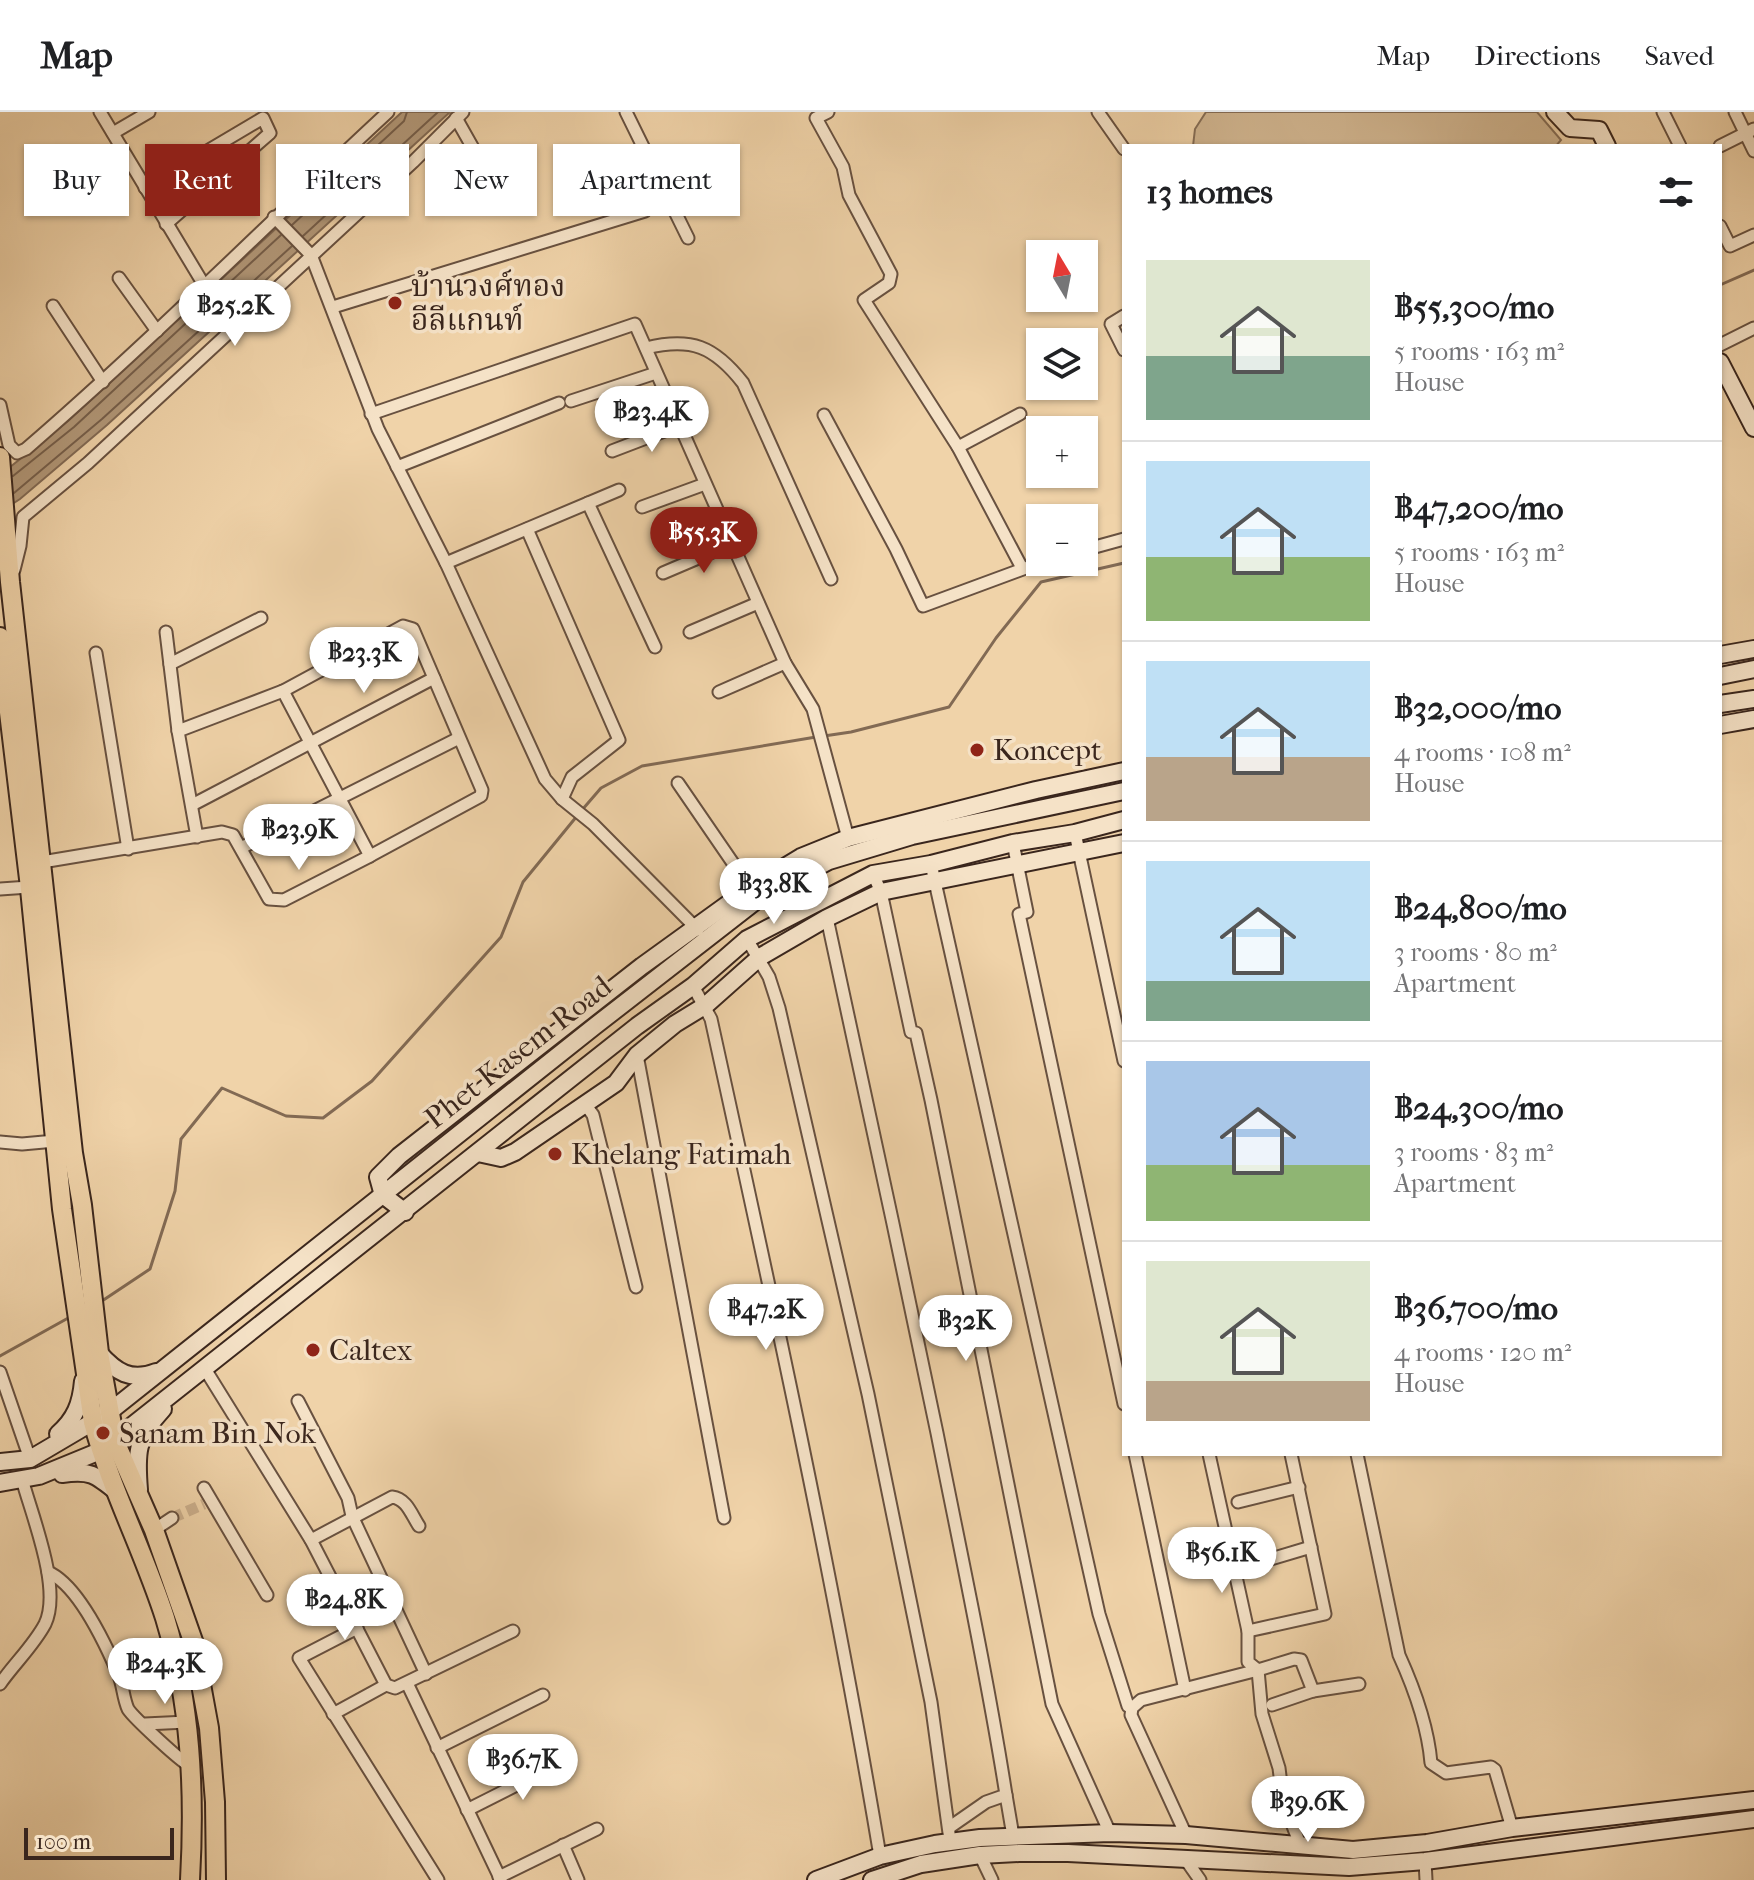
<!DOCTYPE html>
<meta charset="utf-8">
<style>
body{margin:0;font-family:"IM FELL French Canon","Noto Serif Thai",serif;background:#f6f6f6;color:#202124;height:100vh;display:flex;flex-direction:column;font-size:30px;white-space:nowrap}
*{box-sizing:border-box;margin:0}
p{font-size:26px;color:#757577}
.icon{flex:none;width:44px;height:44px;fill:none;stroke:currentColor;stroke-width:2;stroke-linecap:round;stroke-linejoin:round}
.map{position:relative;flex:1;overflow:hidden}
.drawer{position:absolute;left:1122px;top:32px;width:600px;height:1312px;display:flex;flex-direction:column;background:#fff;border-radius:0px;box-shadow:0 2px 6px #0004}
.drawer>*{flex:none}
.guide{position:absolute;left:24px;top:32px;width:760px;height:72px;display:flex;gap:16px}
.needle{width:52px;rotate:350deg}
.tools{position:absolute;left:1026px;top:128px;display:grid;gap:16px}
.tools a{display:grid;place-items:center;width:72px;height:72px;border-radius:0px;background:#fff;box-shadow:0 2px 6px #0004;font-size:40px}
.scale{position:absolute;left:24px;bottom:20px;width:150px;box-sizing:border-box;padding-left:8px;border:4px solid #3a261d;border-top:0;font-size:22px;line-height:28px;white-space:nowrap;color:#3a261d;-webkit-text-stroke:6px #f5e2c7;paint-order:stroke}
.price{position:absolute;translate:-50% -68px;padding:0 18px;border-radius:28px;background:#fff;color:#222;font-size:26px;line-height:52px;filter:drop-shadow(0 2px 4px #0008)}
.price::after{content:'';position:absolute;left:50%;top:48px;width:24px;height:18px;margin-left:-12px;background:inherit;clip-path:polygon(0 0,100% 0,50% 100%)}
.price.selected{background:#8f2418;color:#fff}
ul{padding:0;list-style:none}
li{display:flex;align-items:center;gap:24px;height:200px;padding:0 24px}
li+li{border-top:2px solid #e0e0e0}
li span{display:grid;place-items:center;flex:none;width:224px;height:160px;border-radius:0px;color:#555}
li>.icon{margin-inline-start:auto}
span .icon{width:96px;height:96px;fill:#fffc;stroke-width:1}
li b{font-size:34px}
h2{display:flex;justify-content:space-between;align-items:center;height:96px;padding:0 24px;font-size:34px}
.chip{padding:0 28px;border-radius:0px;background:#fff;box-shadow:0 2px 6px #0004;font-size:28px;line-height:72px}
.chip.selected{background:#8f2418;color:#fff}
header{display:flex;align-items:center;gap:48px;box-sizing:border-box;height:112px;padding:0 40px;background:#fff;border-bottom:2px solid #e0e0e0}
header strong{font-size:38px}
nav{display:flex;gap:44px;margin-inline-start:auto;font-size:28px}
.map>svg:first-child{display:block}
.green{fill:#d1b691;stroke:#866e57;stroke-width:2}
.water{fill:#b29879;stroke:#826a54;stroke-width:2}
.lines{fill:none;stroke-linecap:round;stroke-linejoin:round}
.shore{stroke:#765f4b;stroke-width:2}
.stream{stroke:#826a54;stroke-width:3}
.street-tunnel{stroke:#ccb08d;stroke-width:11;stroke-dasharray:11 5.5;stroke-linecap:butt}
.street-casing{stroke:#685140;stroke-width:15}
.secondary-casing{stroke:#3a261d;stroke-width:20}
.primary-casing{stroke:#3a261d;stroke-width:22}
.street{stroke:#f5e2c7;stroke-width:11}
.secondary{stroke:#f5e2c7;stroke-width:16}
.primary{stroke:#f0d3a9;stroke-width:18}
.poi-dot{fill:#8f2418;stroke:#f5e2c7;stroke-width:3}
.labels{text-anchor:middle;stroke-width:7;stroke-linejoin:round;paint-order:stroke}
.poi-label{font-size:30px;fill:#3a261d;stroke:#f5e2c7;text-anchor:start}
.street-label{font-size:30px;fill:#3a261d;stroke:#f5e2c7}
</style>
<header>
<strong>Map</strong>
<nav><a>Map</a><a>Directions</a><a>Saved</a></nav>
</header>
<div class="map">
<svg width="1754" height="1768" viewBox="0 0 1754 1768">
<rect width="100%" height="100%" fill="#f0d3a9"/>
<filter id="stains"><feTurbulence type="fractalNoise" baseFrequency=".0025" numOctaves="4"/><feColorMatrix values="0 0 0 0 .2 0 0 0 0 .09 0 0 0 0 .02 0 0 0 .5 -.17"/></filter>
<radialGradient id="worn" r=".72"><stop offset=".6" stop-color="#630" stop-opacity="0"/><stop offset="1" stop-color="#630" stop-opacity=".3"/></radialGradient>
<polygon class="green" points="1206,0 1537,0 1561,28 1556,34 1193,34 1195,17"/>
<polygon class="water" points="402,0 450,0 107,313 20,387 0,400 0,363 68,309"/>
<g class="lines">
<g class="shore">
<polyline points="292,113 404,9 407,0"/>
<polyline points="303,124 438,0"/>
<polyline points="13,364 74,315 281,123"/>
<polyline points="14,381 102,307 292,134"/>
</g>
<g class="stream">
<polyline points="1720,173 1754,158"/>
<polyline points="824,624 851,620 949,595 996,526 1041,470 1124,451"/>
<polyline points="582,698 601,676 642,654 816,625"/>
<polyline points="102,1189 150,1157 175,1079 181,1027 222,976 286,1004 323,1006 372,969 501,825 523,770 577,704"/>
<polyline points="0,1244 70,1205"/>
</g>
<polyline class="street-tunnel" points="172,1406 204,1392"/>
<defs>
<g id="street">
<polyline points="100,0 204,173"/>
<polyline points="626,0 688,126"/>
<polyline points="828,0 816,6 843,55 849,83 891,162 889,171 864,188 958,335 1022,456"/>
<polyline points="1098,0 1124,37"/>
<polyline points="1663,0 1680,34"/>
<polyline points="1735,0 1754,39"/>
<polyline points="456,6 478,45 498,91"/>
<polyline points="113,21 149,0"/>
<polyline points="1720,34 1754,17"/>
<polyline points="145,76 263,6 270,21 166,112"/>
<polyline points="274,105 311,143 378,317 446,451 545,667 562,687 593,712 698,818"/>
<polyline points="1720,114 1730,134 1754,123"/>
<polyline points="119,166 157,219"/>
<polyline points="53,194 103,270"/>
<polyline points="333,195 645,99"/>
<polyline points="1124,204 1111,212 1124,238"/>
<polyline points="1720,233 1754,216"/>
<path d="M646 236C691 225 714 234 743 271L831 467"/>
<polyline points="571,289 656,261"/>
<path d="M0 293 9 333 17 341 26 337C151 229 267 112 388 0"/>
<polyline points="371,302 635,212 785,551 813,597 848,726"/>
<polyline points="824,303 896,437 923,494 1042,450"/>
<polyline points="958,335 1020,302"/>
<polyline points="612,339 680,313"/>
<polyline points="397,355 559,291"/>
<polyline points="588,391 655,535"/>
<polyline points="642,395 705,372"/>
<polyline points="527,417 619,628 572,665 562,687"/>
<polyline points="1084,438 1124,427"/>
<polyline points="446,451 619,378"/>
<polyline points="14,458 20,434 23,405 88,351 413,50 463,0"/>
<polyline points="663,461 731,432"/>
<polyline points="166,520 178,619"/>
<polyline points="690,520 758,491"/>
<polyline points="96,541 128,737"/>
<polyline points="170,552 261,506"/>
<polyline points="283,579 370,744"/>
<polyline points="719,580 785,551"/>
<polyline points="678,671 750,776"/>
<polyline points="192,693 434,566"/>
<polyline points="1075,721 1124,949"/>
<polyline points="1013,731 1027,800 1019,802 1124,1292"/>
<polyline points="241,736 459,626"/>
<polyline points="42,750 222,720 233,723 269,787 284,788 370,744 481,684 482,678 413,517 403,514 283,579 178,619 197,725"/>
<polyline points="931,752 1099,1502 1128,1594 1132,1596"/>
<polyline points="873,762 881,780 911,920 916,921 931,988 1052,1592 1110,1721"/>
<polyline points="0,777 29,775"/>
<path d="M827 806C865 978 901 1149 937 1321 961 1442 987 1562 1006 1683L986 1690 950 1715"/>
<polyline points="747,827 769,865 779,896 868,1282 931,1590 949,1721"/>
<path d="M693 874 711 907C772 1185 833 1463 880 1744"/>
<polyline points="637,943 724,1406"/>
<polyline points="585,992 593,1003 636,1175"/>
<polyline points="0,1030 22,1032 55,1029"/>
<polyline points="205,1257 311,1428 386,1573 395,1576 513,1519"/>
<polyline points="0,1260 30,1347"/>
<polyline points="298,1289 348,1386 352,1404 426,1562"/>
<polyline points="1135,1342 1185,1578"/>
<path d="M1357 1342 1399 1543C1414 1576 1428 1615 1431 1651L1446 1661 1491 1655 1495 1658 1512 1716"/>
<polyline points="204,1376 267,1483"/>
<polyline points="1238,1390 1299,1375"/>
<polyline points="154,1418 172,1406"/>
<path d="M311 1428 392 1385C407 1387 411 1402 419 1414"/>
<polyline points="1264,1449 1311,1435"/>
<path d="M48 1460C78 1473 105 1531 118 1561 123 1572 123 1586 128 1597 133 1605 183 1652 192 1655"/>
<polyline points="357,1516 299,1546 438,1768"/>
<polyline points="1248,1519 1325,1502 1291,1342"/>
<polyline points="407,1571 501,1768"/>
<path d="M0 1572C14 1552 34 1533 45 1512 62 1477 32 1404 22 1367"/>
<polyline points="1272,1593 1313,1579 1359,1572"/>
<polyline points="333,1602 386,1573"/>
<polyline points="145,1612 187,1610"/>
<polyline points="437,1636 543,1583"/>
<polyline points="1006,1683 1013,1724"/>
<polyline points="467,1698 564,1649"/>
<polyline points="1186,1723 1131,1603 1132,1596 1141,1588 1258,1558 1248,1550 1248,1519 1209,1342"/>
<polyline points="563,1733 578,1768"/>
<polyline points="1301,1735 1283,1688 1279,1656 1262,1602 1258,1558 1294,1547 1301,1548 1313,1579"/>
<polyline points="980,1743 992,1768"/>
<polyline points="1186,1748 1200,1768"/>
<polyline points="1425,1749 1426,1768"/>
<polyline points="499,1765 597,1717"/>
</g>
<g id="secondary">
<polyline points="1555,0 1570,16 1599,18 1607,34"/>
<polyline points="1720,250 1754,316"/>
<polyline points="1720,543 1754,537"/>
<polyline points="1720,564 1754,557"/>
<polyline points="1720,592 1754,587"/>
<polyline points="1720,613 1754,607"/>
<polyline points="478,1041 501,1046 515,1040 616,971 637,943 675,912 706,893 760,845 827,806 881,780 1124,731"/>
<polyline points="405,1100 383,1083 378,1065 399,1044 642,854 750,776 801,745 848,726 1036,678 1124,659"/>
<path d="M99 1241C116 1260 131 1270 156 1260"/>
<path d="M58 1322C75 1307 81 1292 83 1269"/>
<polyline points="0,1350 30,1347 108,1301 595,914 761,785 829,749 912,724 1124,679"/>
<path d="M62 1362C90 1358 95 1362 117 1380"/>
<polyline points="0,1371 39,1364 100,1339 637,914 693,874 747,827 873,762 931,752 1013,731 1075,721 1124,708"/>
<path d="M139 1378C136 1341 136 1326 163 1297"/>
<polyline points="816,1768 880,1744 935,1732 980,1726 1110,1721 1186,1723 1353,1738 1427,1731 1512,1716 1754,1688"/>
<polyline points="872,1768 921,1752 980,1743 1019,1741 1068,1741 1349,1755 1425,1749 1754,1707"/>
</g>
<g id="primary">
<polyline points="0,345 10,470 73,1041 82,1093 99,1241 115,1329 154,1418 193,1529 209,1616 215,1690 216,1768"/>
<path d="M0 525 29 767 62 1097 93 1310C111 1378 144 1440 165 1506 191 1592 195 1679 190 1768"/>
</g>
</defs>
<use href="#street" class="street-casing"/>
<use href="#secondary" class="secondary-casing"/>
<use href="#primary" class="primary-casing"/>
<use href="#street" class="street"/>
<use href="#secondary" class="secondary"/>
<use href="#primary" class="primary"/>
</g>
<g class="poi-dot">
<circle cx="395" cy="191" r="8"/>
<circle cx="977" cy="638" r="8"/>
<circle cx="555" cy="1042" r="8"/>
<circle cx="313" cy="1238" r="8"/>
<circle cx="103" cy="1321" r="8"/>
</g>
<g class="labels">
<g class="poi-label">
<text x="411" y="184">บ้านวงศ์ทอง<tspan x="411" dy="34">อีลีแกนท์</tspan></text>
<text x="993" y="648">Koncept</text>
<text x="571" y="1052">Khelang Fatimah</text>
<text x="329" y="1248">Caltex</text>
<text x="119" y="1331">Sanam Bin Nok</text>
</g>
<g class="street-label">
<text transform="translate(518 940) rotate(-38)" y="10">Phet Kasem Road</text>
</g>
</g>
<rect width="100%" height="100%" filter="url(#stains)"/>
<rect width="100%" height="100%" fill="url(#worn)"/>
</svg>
<div class="tools">
<a><svg class="needle" viewBox="-14 -14 28 28"><path d="M0-13l5 13h-10z" fill="#e53935"/><path d="M0 13l5-13h-10z" fill="#757577"/></svg></a>
<a><svg class="icon" aria-label="layers" viewBox="0 0 24 24"><path d="M12 4l9 5-9 5-9-5zM3 14l9 5 9-5"/></svg></a>
<a>+</a>
<a>−</a>
</div>
<div class="scale">100 m</div>
<b class="price" style="left:235px;top:236px">฿25.2K</b>
<b class="price" style="left:652px;top:342px">฿23.4K</b>
<b class="price selected" style="left:704px;top:463px">฿55.3K</b>
<b class="price" style="left:364px;top:583px">฿23.3K</b>
<b class="price" style="left:299px;top:760px">฿23.9K</b>
<b class="price" style="left:774px;top:814px">฿33.8K</b>
<b class="price" style="left:766px;top:1240px">฿47.2K</b>
<b class="price" style="left:966px;top:1251px">฿32K</b>
<b class="price" style="left:1222px;top:1483px">฿56.1K</b>
<b class="price" style="left:345px;top:1530px">฿24.8K</b>
<b class="price" style="left:165px;top:1594px">฿24.3K</b>
<b class="price" style="left:523px;top:1690px">฿36.7K</b>
<b class="price" style="left:1308px;top:1732px">฿39.6K</b>
<div class="guide">
<a class="chip">Buy</a>
<a class="chip selected">Rent</a>
<a class="chip">Filters</a>
<a class="chip">New</a>
<a class="chip">Apartment</a>
</div>
<section class="drawer">
<h2>13 homes<svg class="icon" aria-label="filters" viewBox="0 0 24 24"><path d="M4 7h16M4 17h16"/><circle cx="9" cy="7" r="2"/><circle cx="15" cy="17" r="2"/></svg></h2>
<ul>
<li><span style="background:linear-gradient(#dfe7d0 60%,#7fa58c 0)"><svg class="icon" aria-label="home" viewBox="0 0 24 24"><path d="M3 11l9-7 9 7M6 9v11h12V9"/></svg></span><div><b>฿55,300/mo</b><p>5 rooms · 163 m²</p><p>House</p></div></li>
<li><span style="background:linear-gradient(#bfe0f5 60%,#8fb573 0)"><svg class="icon" aria-label="home" viewBox="0 0 24 24"><path d="M3 11l9-7 9 7M6 9v11h12V9"/></svg></span><div><b>฿47,200/mo</b><p>5 rooms · 163 m²</p><p>House</p></div></li>
<li><span style="background:linear-gradient(#bfe0f5 60%,#b9a48a 0)"><svg class="icon" aria-label="home" viewBox="0 0 24 24"><path d="M3 11l9-7 9 7M6 9v11h12V9"/></svg></span><div><b>฿32,000/mo</b><p>4 rooms · 108 m²</p><p>House</p></div></li>
<li><span style="background:linear-gradient(#bfe0f5 75%,#7fa58c 0)"><svg class="icon" aria-label="home" viewBox="0 0 24 24"><path d="M3 11l9-7 9 7M6 9v11h12V9"/></svg></span><div><b>฿24,800/mo</b><p>3 rooms · 80 m²</p><p>Apartment</p></div></li>
<li><span style="background:linear-gradient(#a9c7e8 65%,#8fb573 0)"><svg class="icon" aria-label="home" viewBox="0 0 24 24"><path d="M3 11l9-7 9 7M6 9v11h12V9"/></svg></span><div><b>฿24,300/mo</b><p>3 rooms · 83 m²</p><p>Apartment</p></div></li>
<li><span style="background:linear-gradient(#dfe7d0 75%,#b9a48a 0)"><svg class="icon" aria-label="home" viewBox="0 0 24 24"><path d="M3 11l9-7 9 7M6 9v11h12V9"/></svg></span><div><b>฿36,700/mo</b><p>4 rooms · 120 m²</p><p>House</p></div></li>
</ul>
</section>
</div>
